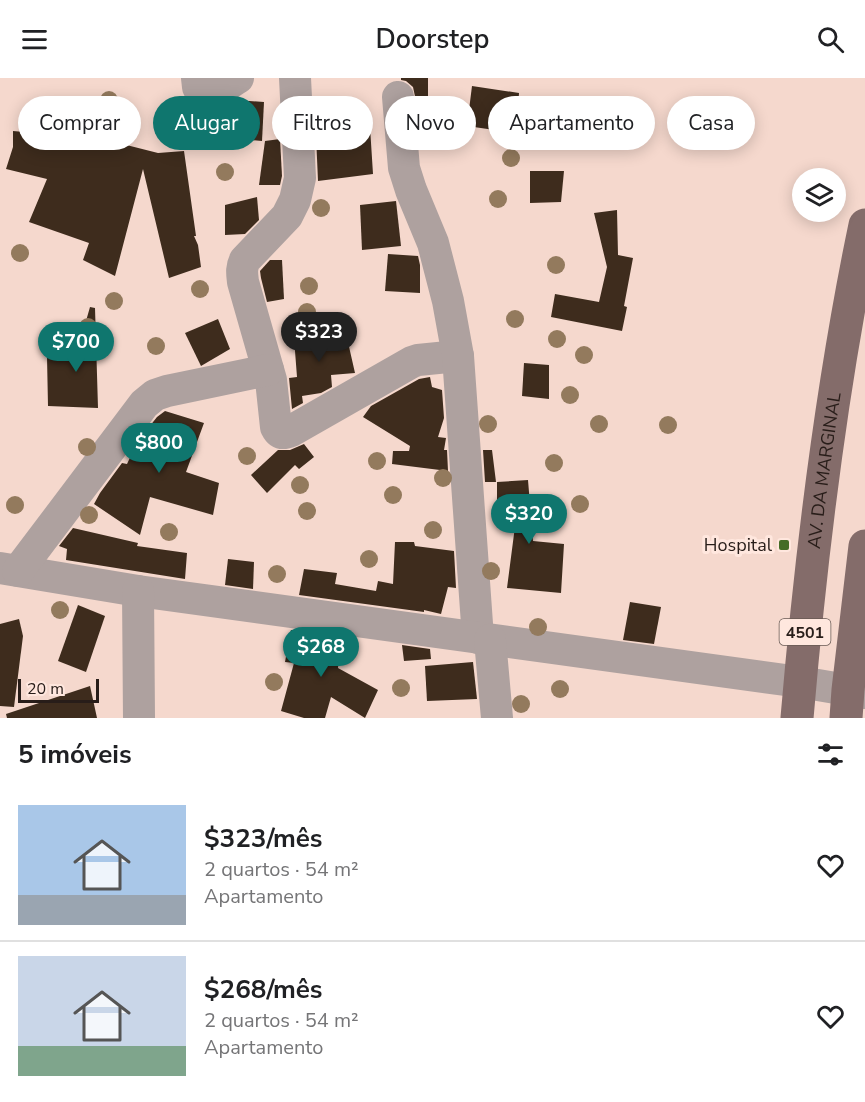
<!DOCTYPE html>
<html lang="pt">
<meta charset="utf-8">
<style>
body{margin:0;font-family:"Nunito Sans",sans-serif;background:#f6f6f6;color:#202124;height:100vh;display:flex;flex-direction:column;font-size:22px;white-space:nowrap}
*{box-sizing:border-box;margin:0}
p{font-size:20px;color:#757577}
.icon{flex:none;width:33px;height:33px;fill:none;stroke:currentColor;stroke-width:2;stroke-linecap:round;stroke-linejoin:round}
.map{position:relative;height:640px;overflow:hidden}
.drawer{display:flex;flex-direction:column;background:#fff;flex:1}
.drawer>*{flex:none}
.hud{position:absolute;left:18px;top:18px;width:830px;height:54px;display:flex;gap:12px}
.tools{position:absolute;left:792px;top:90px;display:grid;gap:12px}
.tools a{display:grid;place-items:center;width:54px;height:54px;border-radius:50%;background:#fff;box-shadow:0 3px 15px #0003;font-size:30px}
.scale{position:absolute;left:18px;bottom:15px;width:81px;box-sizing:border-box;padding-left:6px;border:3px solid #281d19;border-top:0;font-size:16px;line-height:21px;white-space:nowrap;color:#281d19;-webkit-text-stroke:4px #ffe7de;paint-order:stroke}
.price{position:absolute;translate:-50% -51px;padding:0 14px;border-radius:21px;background:#0f766e;color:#fff;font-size:20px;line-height:39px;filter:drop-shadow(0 2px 3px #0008)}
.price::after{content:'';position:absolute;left:50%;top:36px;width:18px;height:14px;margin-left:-9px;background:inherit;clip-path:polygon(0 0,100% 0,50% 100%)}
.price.selected{background:#222;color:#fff}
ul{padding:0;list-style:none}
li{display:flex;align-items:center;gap:18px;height:150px;padding:0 18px}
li+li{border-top:2px solid #e0e0e0}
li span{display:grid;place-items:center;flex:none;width:168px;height:120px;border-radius:0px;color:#555}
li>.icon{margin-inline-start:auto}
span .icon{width:72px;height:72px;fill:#fffc;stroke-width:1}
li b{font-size:26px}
h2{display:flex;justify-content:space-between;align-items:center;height:72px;padding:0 18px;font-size:26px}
.pill{padding:0 21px;border-radius:27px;background:#fff;box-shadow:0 3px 15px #0003;font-size:21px;line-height:54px}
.pill.selected{background:#0f766e;color:#fff}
header{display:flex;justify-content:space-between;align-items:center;height:78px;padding:0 18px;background:#fff;font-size:27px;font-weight:600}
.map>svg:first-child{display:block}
.building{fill:#3e2c1d}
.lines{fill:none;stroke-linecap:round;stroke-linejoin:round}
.street{stroke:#aea19f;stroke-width:32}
.primary{stroke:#846c6a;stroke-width:33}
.tree{fill:#937a5d}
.poi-dot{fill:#456c27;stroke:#ffe7de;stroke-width:2}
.labels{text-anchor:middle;stroke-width:6;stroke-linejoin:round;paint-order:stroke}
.shield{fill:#ffe7de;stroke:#685a54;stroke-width:1.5}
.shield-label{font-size:16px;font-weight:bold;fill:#281d19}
.street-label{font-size:18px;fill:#281d19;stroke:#ffe7de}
.poi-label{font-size:18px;fill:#281d19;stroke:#ffe7de;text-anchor:end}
</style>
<header><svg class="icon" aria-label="menu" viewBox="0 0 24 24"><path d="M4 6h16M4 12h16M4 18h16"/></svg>Doorstep<svg class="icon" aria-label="search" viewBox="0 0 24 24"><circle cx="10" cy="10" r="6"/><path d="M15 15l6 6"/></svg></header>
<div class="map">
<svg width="865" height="640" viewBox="0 0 865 640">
<rect width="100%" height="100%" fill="#f5d8cd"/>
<g class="building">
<polygon points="401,0 428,0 428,23 416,23 413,9 406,3 401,2"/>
<polygon points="472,8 519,15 516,55 467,48"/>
<polygon points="236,22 264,24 262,63 224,60 224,29"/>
<polygon points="370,49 373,96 318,103 316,57 323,57 323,53"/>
<polygon points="13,53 80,59 79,55 158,75 184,73 196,158 194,158 198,167 201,189 169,200 143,91 115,198 83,182 89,165 29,144 47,101 6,91 13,69"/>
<polygon points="280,61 282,98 280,107 259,107 265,63"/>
<polygon points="530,93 564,93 561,124 530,125"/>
<polygon points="257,119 259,142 245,156 225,157 225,127"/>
<polygon points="396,123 401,168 362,172 360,127"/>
<polygon points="617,132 618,177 633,180 624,228 627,229 622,253 551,239 555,216 599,224 607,189 594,135"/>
<polygon points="388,176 418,178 420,187 420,215 385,213"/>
<polygon points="270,182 282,182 284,221 267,224 261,200 260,193"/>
<polygon points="90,229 95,230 98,330 48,328 47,279 76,278"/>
<polygon points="218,241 230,271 201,288 185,255"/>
<polygon points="345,251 355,295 331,297 332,309 321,315 302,318 303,325 292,331 289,300 297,299 294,260"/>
<polygon points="524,285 549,287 549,321 522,318"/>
<polygon points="430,299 432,309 442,312 444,340 438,359 446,360 444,372 447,372 448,393 392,386 393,373 409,373 410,368 363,339 371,328 419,301"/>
<polygon points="165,333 204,345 186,394 219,405 213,437 150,419 140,457 94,426 100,415 122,385 127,386 138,363 157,339"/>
<polygon points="304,366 314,379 299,391 295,387 267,415 251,397 278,372 290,372"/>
<polygon points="483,372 492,372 496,404 485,404"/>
<polygon points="528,402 533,463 564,466 561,515 507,510 517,433 497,435 497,404"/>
<polygon points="73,450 138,465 137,468 187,475 185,501 66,482 67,471 59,468"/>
<polygon points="395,464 414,464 415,468 454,473 456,510 448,509 441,536 424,532 424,534 299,517 304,491 337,495 335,506 376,513 378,503 393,506"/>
<polygon points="228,481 254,484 253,511 225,507"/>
<polygon points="630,524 661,529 654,566 623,562"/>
<polygon points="78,527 105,538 86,594 58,583"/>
<polygon points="19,541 23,558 14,629 0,628 0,546"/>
<polygon points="291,552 341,559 338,590 378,612 365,640 331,619 325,640 304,640 281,633 294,585 285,584"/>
<polygon points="402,567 430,571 431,581 404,583"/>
<polygon points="473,584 477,621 427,623 425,588"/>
<polygon points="90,608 97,640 7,640 6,636"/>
</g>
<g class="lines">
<g class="street">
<path d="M197 0 198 9 200 13C214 18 226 7 238 0"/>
<path d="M295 0 300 100 295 122 287 138 245 182C241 190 242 195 243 204L271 302 276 349C280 357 284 356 291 353L412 284 418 282 458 278"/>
<polyline points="398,19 404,90 411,112 433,165 448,223 458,278 478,560"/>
<polyline points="0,490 138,513 800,604 865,615"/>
<polyline points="18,493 144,326 155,317 167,313 268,292"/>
<polyline points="138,513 139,640"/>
<polyline points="490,562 497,640"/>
</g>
<g class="primary">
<path id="s1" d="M797 640C811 475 831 310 865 147"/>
<polyline points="846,640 848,612 865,468"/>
</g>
</g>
<g class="tree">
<circle cx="109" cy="22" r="9"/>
<circle cx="541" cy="27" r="9"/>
<circle cx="511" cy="80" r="9"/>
<circle cx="225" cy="94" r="9"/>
<circle cx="498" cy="121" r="9"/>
<circle cx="321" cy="130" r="9"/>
<circle cx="20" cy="175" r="9"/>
<circle cx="556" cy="187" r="9"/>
<circle cx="309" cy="208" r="9"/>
<circle cx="200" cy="211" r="9"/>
<circle cx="114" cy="223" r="9"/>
<circle cx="307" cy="234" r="9"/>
<circle cx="515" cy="241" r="9"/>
<circle cx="88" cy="249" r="9"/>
<circle cx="557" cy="261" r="9"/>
<circle cx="156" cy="268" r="9"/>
<circle cx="584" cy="277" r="9"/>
<circle cx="570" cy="317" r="9"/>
<circle cx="488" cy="346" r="9"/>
<circle cx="599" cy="346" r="9"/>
<circle cx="668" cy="347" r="9"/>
<circle cx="87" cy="369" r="9"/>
<circle cx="247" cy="378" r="9"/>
<circle cx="377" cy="383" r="9"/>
<circle cx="554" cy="385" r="9"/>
<circle cx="443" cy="400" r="9"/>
<circle cx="300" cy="407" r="9"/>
<circle cx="393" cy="417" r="9"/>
<circle cx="580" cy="426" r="9"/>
<circle cx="15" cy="427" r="9"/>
<circle cx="307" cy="433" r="9"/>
<circle cx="89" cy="437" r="9"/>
<circle cx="433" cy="452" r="9"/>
<circle cx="169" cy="454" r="9"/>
<circle cx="369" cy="481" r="9"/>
<circle cx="491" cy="493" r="9"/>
<circle cx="277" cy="496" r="9"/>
<circle cx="60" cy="532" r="9"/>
<circle cx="538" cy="549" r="9"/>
<circle cx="274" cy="604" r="9"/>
<circle cx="401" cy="610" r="9"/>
<circle cx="560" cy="611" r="9"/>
<circle cx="521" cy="626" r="9"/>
</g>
<rect class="poi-dot" x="778" y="461" width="12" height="12" rx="3"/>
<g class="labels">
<rect class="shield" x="779.5" y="541" width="51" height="26" rx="4.5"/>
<g class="shield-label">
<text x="805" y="560">4501</text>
</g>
<g class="street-label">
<text dy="6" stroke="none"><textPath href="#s1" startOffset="249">AV. DA MARGINAL</textPath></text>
</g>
<g class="poi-label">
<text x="772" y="473">Hospital</text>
</g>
</g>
</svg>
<div class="tools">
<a><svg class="icon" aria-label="layers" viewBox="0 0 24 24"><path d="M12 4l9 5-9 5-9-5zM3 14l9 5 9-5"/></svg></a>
</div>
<div class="scale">20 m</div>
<b class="price selected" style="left:319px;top:285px">$323</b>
<b class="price" style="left:76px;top:295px">$700</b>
<b class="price" style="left:159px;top:396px">$800</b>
<b class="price" style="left:529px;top:467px">$320</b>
<b class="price" style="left:321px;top:600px">$268</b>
<div class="hud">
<a class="pill">Comprar</a>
<a class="pill selected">Alugar</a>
<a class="pill">Filtros</a>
<a class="pill">Novo</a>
<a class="pill">Apartamento</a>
<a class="pill">Casa</a>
</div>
</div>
<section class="drawer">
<h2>5 imóveis<svg class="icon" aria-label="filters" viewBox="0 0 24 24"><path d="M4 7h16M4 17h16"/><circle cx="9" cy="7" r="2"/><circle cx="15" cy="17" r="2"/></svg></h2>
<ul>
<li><span style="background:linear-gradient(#a9c7e8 75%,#9aa5b1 0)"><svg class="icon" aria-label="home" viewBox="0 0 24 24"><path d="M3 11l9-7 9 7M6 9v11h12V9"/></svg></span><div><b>$323/mês</b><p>2 quartos · 54 m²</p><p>Apartamento</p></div><svg class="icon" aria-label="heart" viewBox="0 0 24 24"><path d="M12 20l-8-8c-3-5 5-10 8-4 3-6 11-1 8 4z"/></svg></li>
<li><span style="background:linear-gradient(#c9d6e8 75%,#7fa58c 0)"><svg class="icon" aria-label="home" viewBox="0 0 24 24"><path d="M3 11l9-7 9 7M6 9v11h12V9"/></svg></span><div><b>$268/mês</b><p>2 quartos · 54 m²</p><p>Apartamento</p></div><svg class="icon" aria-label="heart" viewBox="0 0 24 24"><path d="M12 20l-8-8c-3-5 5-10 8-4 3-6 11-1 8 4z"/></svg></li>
</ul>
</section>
